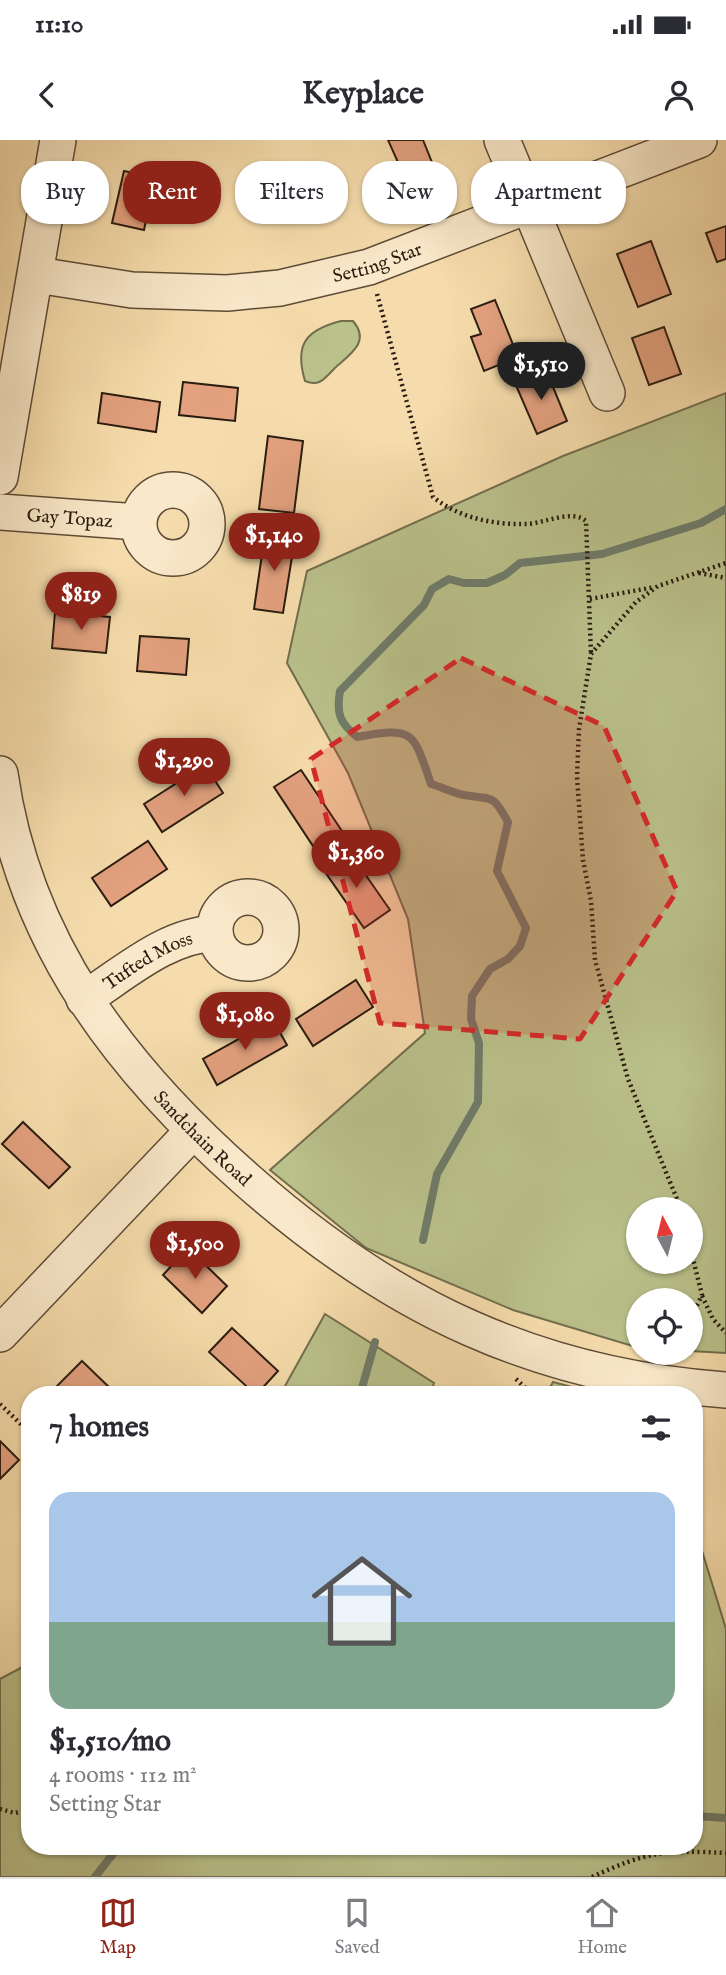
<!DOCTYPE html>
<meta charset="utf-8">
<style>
body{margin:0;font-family:"IM FELL English",serif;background:#f7f7f7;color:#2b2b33;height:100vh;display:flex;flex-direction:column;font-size:26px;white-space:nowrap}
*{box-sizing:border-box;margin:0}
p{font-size:23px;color:#7c7c81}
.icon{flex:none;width:38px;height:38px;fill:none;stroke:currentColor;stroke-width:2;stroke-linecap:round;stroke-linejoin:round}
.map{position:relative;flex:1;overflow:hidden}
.panel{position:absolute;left:21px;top:1246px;width:682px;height:469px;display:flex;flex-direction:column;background:#fff;border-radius:28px;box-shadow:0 2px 5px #0004}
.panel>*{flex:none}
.top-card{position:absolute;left:21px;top:21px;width:684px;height:63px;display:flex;gap:14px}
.needle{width:46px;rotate:353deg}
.fabs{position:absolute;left:626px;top:1057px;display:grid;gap:14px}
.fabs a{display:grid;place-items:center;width:77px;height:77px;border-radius:50%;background:#fff;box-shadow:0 2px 5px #0004;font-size:35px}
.price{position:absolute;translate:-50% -60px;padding:0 16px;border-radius:24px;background:#8f2418;color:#fff;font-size:23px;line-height:46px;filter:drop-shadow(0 2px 4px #0008)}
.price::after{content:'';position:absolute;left:50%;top:42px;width:21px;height:16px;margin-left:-10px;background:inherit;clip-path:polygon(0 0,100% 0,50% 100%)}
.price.on{background:#222;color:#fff}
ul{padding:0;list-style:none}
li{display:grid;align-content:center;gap:14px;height:371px;padding:0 28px}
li+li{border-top:2px solid #e1e1e2}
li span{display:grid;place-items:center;height:217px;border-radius:21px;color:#555}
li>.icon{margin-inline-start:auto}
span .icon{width:126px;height:126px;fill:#fffc;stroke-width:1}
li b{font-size:30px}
h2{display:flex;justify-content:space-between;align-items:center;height:84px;padding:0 28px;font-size:30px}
.chip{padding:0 24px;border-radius:28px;background:#fff;box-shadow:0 2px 5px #0004;font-size:24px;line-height:63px}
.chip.on{background:#8f2418;color:#fff}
.status{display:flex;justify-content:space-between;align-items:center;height:49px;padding:0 35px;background:#fff;direction:ltr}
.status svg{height:19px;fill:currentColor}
header{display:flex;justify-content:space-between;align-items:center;height:91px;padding:0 28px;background:#fff;font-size:32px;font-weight:800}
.tab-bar{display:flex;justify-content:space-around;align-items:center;height:98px;border-top:2px solid #e1e1e2;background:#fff;font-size:19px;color:#7c7c81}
.tab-bar a{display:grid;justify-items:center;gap:4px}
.tab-bar .on{color:#8f2418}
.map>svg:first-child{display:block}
.green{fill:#bac18b;stroke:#726e4e;stroke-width:2;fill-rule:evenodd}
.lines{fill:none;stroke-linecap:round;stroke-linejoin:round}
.stream{stroke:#6f7c6b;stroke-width:8}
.building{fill:#e3a17f;stroke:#2a1c10;stroke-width:2}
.minor-casing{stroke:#5d4c37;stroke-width:38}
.path{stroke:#2a1c10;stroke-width:4.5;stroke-dasharray:2 3.5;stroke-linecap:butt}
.minor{stroke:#f9e8c9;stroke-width:35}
.marked{fill:#d62828;fill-opacity:0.2;stroke:#d62828;stroke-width:5;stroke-dasharray:14 9;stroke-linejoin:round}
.labels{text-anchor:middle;stroke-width:7;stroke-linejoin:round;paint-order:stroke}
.street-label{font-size:19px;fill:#2a1c10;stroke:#f9e8c9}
</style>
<div class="status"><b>11:10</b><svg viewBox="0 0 49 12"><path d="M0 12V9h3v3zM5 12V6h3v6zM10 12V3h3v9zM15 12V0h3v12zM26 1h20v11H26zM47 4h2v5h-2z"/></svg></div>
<header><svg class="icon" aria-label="back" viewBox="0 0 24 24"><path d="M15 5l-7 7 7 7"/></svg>Keyplace<svg class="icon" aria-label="person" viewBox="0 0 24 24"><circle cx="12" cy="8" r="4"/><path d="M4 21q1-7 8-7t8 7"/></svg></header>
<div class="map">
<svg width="726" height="1737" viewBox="0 0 726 1737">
<rect width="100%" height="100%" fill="#f6dcac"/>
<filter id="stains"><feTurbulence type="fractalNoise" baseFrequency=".00286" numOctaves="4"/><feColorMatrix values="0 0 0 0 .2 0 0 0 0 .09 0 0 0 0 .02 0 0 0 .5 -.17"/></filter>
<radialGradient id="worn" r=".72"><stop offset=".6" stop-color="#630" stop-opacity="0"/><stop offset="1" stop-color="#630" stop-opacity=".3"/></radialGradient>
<g class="green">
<path d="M341 181H353C370 201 352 213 337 226 326 236 321 248 305 241 294 204 306 190 341 181Z"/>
<path d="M726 253V1213L691 1211V1160H639V1208L513 1170 366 1108 270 1030 425 893 408 779 348 633 287 523 307 431 563 316ZM691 1069V1122H639V1069Z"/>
<polygon points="325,1174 434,1243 430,1255 280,1255"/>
<polygon points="553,1242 602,1255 546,1255"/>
<polygon points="695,1388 726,1489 726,1737 0,1737 0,1539 30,1523 30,1706 695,1706"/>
</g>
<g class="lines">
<g class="stream">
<path d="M423 1100 437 1034 478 962 479 903 471 879 472 856 490 829 508 819 520 806 526 788 497 731 508 682C492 653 493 660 464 655 453 653 442 647 431 644 413 592 415 586 357 597 340 583 336 574 340 551L424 465 432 449 449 439 464 443H487L505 435 520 423 602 414 701 383 726 369"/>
<polyline points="360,1255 375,1202"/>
<polyline points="695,1676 726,1678"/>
<polyline points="95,1737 119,1706"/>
</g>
</g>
<g class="building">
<polygon points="388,0 423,0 437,35 409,47"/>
<polygon points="124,31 144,35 139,53 151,56 144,90 112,83"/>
<polygon points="726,86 726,119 717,122 706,93"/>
<polygon points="651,101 671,154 638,167 617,114"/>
<polygon points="495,160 518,217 484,231 471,197 481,194 471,169"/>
<polygon points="664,187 681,234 649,245 632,198"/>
<polygon points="546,230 567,281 537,294 515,243"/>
<polygon points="183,242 238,248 235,281 179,275"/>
<polygon points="102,253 160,262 156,292 98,283"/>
<polygon points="268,296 303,301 294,373 259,369"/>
<polygon points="265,394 295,398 283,473 254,469"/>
<polygon points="55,472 110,477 106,513 52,508"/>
<polygon points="140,496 189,499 186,535 137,531"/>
<polygon points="205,625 223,653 162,692 144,664"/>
<polygon points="301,630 344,694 317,712 274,647"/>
<polygon points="148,701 167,729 111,766 92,738"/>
<polygon points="349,711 390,770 364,788 323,729"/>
<polygon points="356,840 373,867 313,906 296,879"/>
<polygon points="273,880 287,905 217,945 203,919"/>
<polygon points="23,982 70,1027 49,1048 2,1004"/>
<polygon points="188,1108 227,1146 202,1173 163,1135"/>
<polygon points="232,1188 278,1231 256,1255 209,1212"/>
<polygon points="82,1221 114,1252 112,1255 66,1255 57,1246"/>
<polygon points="0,1301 19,1320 0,1339"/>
</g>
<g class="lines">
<defs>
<g id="minor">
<polyline points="502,0 607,253"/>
<path id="s1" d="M37 135 132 150 227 153 280 148 369 127 699 0"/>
<polyline points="0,337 58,0"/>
<circle cx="173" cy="384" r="34"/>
<path id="s2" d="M0 372 138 382"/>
<path id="s3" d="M0 634C24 804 122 930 247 1040 314 1099 388 1152 470 1188 551 1224 639 1244 726 1250"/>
<circle cx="248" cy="790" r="33"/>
<path id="s4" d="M84 859C125 833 165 796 215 793"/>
<polyline points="0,1194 192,992"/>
</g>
</defs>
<use href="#minor" class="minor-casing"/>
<g class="path">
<path d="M377 154 433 357C459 378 494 385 527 384 545 383 572 369 586 381L591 514"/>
<polyline points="699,433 726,438"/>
<polyline points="590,459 655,447"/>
<polyline points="681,1069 628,939 595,820 591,761 583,720 577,637 579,589 591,514 636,462 658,446 726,423"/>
<polyline points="691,1111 702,1155 691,1178"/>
<polyline points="702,1156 713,1179 726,1193"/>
<polyline points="516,1239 533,1255"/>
<polyline points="0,1264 30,1293"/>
<polyline points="0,1669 15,1673 30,1669"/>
<path d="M592 1737C648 1711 665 1710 726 1713"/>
</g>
<use href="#minor" class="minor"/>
</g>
<path class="marked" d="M461 518 604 586 677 751 580 899 380 883 311 619Z"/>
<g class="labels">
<g class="street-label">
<text dy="7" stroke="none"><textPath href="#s1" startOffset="345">Setting Star</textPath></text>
<text dy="7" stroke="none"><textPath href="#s2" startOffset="70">Gay Topaz</textPath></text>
<text dy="7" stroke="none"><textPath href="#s4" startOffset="75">Tufted Moss</textPath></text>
<text dy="7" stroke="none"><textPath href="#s3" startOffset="425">Sandchain Road</textPath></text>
</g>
</g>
<rect width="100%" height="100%" filter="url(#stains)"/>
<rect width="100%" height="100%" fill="url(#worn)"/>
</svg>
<div class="fabs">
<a><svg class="needle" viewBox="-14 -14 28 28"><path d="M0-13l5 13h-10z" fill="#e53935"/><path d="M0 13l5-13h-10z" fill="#7c7c81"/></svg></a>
<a><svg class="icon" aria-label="locate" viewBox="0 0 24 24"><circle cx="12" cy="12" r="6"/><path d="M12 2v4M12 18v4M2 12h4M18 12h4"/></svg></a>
</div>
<b class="price on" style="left:541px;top:262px">$1,510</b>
<b class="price" style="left:274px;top:433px">$1,140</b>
<b class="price" style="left:81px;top:492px">$819</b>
<b class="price" style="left:184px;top:658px">$1,290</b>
<b class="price" style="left:356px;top:750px">$1,360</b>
<b class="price" style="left:245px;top:912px">$1,080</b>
<b class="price" style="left:195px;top:1141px">$1,500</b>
<div class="top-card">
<a class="chip">Buy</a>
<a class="chip on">Rent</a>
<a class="chip">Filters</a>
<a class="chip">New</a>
<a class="chip">Apartment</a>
</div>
<section class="panel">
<h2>7 homes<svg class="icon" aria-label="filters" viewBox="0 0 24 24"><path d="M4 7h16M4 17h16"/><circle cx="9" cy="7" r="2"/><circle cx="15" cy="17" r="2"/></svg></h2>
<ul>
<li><span style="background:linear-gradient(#a9c7e8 60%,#7fa58c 0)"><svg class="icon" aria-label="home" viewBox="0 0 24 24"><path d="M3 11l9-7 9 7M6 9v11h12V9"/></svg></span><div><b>$1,510/mo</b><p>4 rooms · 112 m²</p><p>Setting Star</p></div></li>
</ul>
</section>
</div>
<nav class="tab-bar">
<a class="on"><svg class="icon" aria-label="map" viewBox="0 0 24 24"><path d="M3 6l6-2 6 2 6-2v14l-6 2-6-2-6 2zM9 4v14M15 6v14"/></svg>Map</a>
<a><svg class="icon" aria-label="saved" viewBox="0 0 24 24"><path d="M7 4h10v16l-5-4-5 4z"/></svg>Saved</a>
<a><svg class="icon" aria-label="home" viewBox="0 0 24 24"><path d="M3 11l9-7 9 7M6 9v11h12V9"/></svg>Home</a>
</nav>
